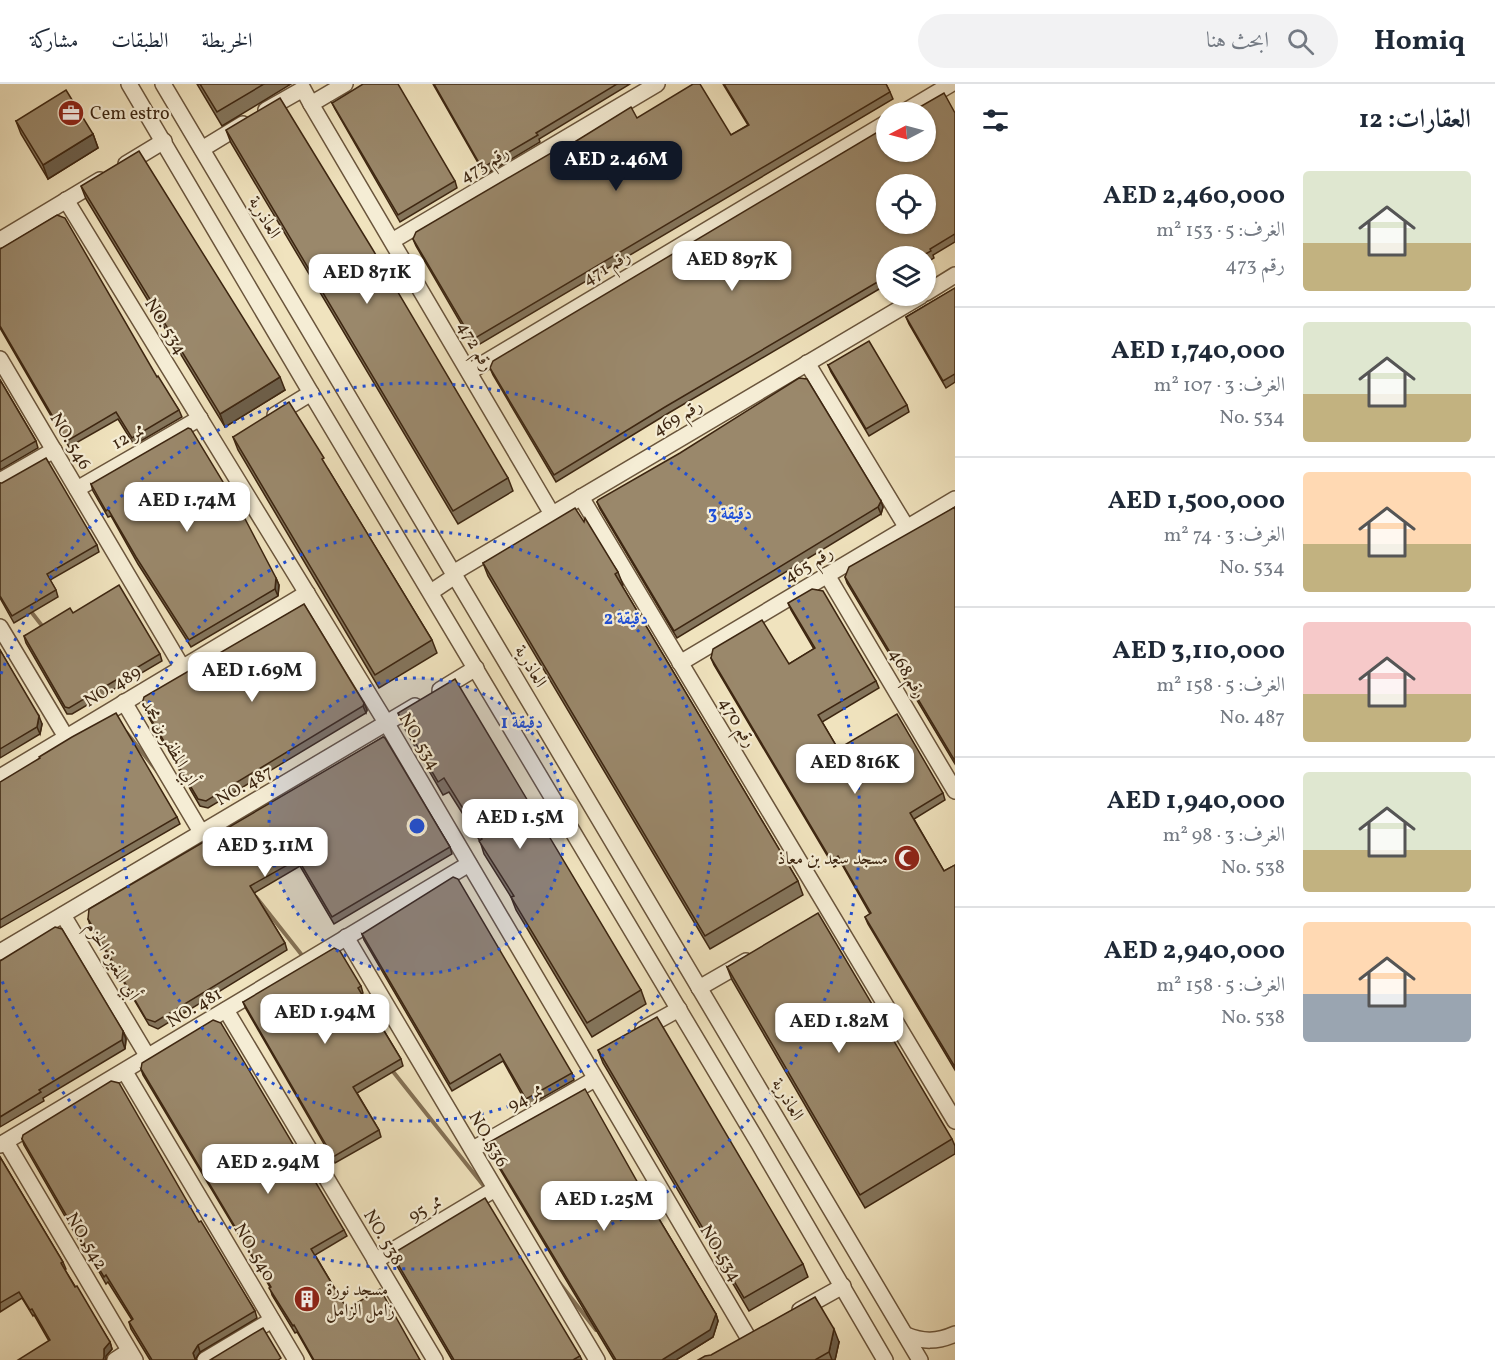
<!DOCTYPE html>
<html lang="ar">
<meta charset="utf-8">
<style>
body{margin:0;font-family:Vollkorn,Amiri,serif;background:#f2f2f3;color:#1f2937;direction:rtl;height:100vh;display:flex;flex-direction:column;font-size:22px;white-space:nowrap}
*{box-sizing:border-box;margin:0}
p{font-size:20px;color:#747a83}
.icon{flex:none;width:33px;height:33px;fill:none;stroke:currentColor;stroke-width:2;stroke-linecap:round;stroke-linejoin:round}
.map{position:relative;flex:1;overflow:hidden;direction:ltr}
.sheet{display:flex;flex-direction:column;background:#fff;width:540px}
.sheet>*{flex:none}
.needle{width:39px;rotate:264deg}
.fabs{position:absolute;left:876px;top:18px;display:grid;gap:12px}
.fabs a{display:grid;place-items:center;width:60px;height:60px;border-radius:50%;background:#fff;box-shadow:0 2px 4px #0004;font-size:30px}
.price{position:absolute;translate:-50% -51px;padding:0 14px;border-radius:12px;background:#fff;color:#222;font-size:20px;line-height:39px;filter:drop-shadow(0 2px 3px #0008)}
.price::after{content:'';position:absolute;left:50%;top:36px;width:18px;height:14px;margin-left:-9px;background:inherit;clip-path:polygon(0 0,100% 0,50% 100%)}
.price.on{background:#111827;color:#fff}
ul{padding:0;list-style:none}
li{display:flex;align-items:center;gap:18px;height:150px;padding:0 24px}
li+li{border-top:2px solid #e0e1e3}
li span{display:grid;place-items:center;flex:none;width:168px;height:120px;border-radius:6px;color:#555}
li>.icon{margin-inline-start:auto}
span .icon{width:72px;height:72px;fill:#fffc;stroke-width:1}
li b{font-size:26px}
h2{display:flex;justify-content:space-between;align-items:center;height:72px;padding:0 24px;font-size:26px}
header{display:flex;align-items:center;gap:36px;box-sizing:border-box;height:84px;padding:0 30px;background:#fff;border-bottom:2px solid #e0e1e3}
header strong{font-size:28px}
nav{display:flex;gap:33px;margin-inline-start:auto;font-size:21px}
.search{width:420px;height:54px;background:#f2f2f3;display:flex;align-items:center;gap:15px;box-sizing:border-box;padding:0 21px;border-radius:33px;color:#747a83;font-size:22px}
main{display:flex;flex:1;min-height:0}
.map>svg:first-child{display:block}
.lines{fill:none;stroke-linecap:round;stroke-linejoin:round}
.stream{stroke:#847155;stroke-width:4}
.minor-casing{stroke:#6a553c;stroke-width:18}
.minor{stroke:#f5edd5;stroke-width:15}
.wall{fill:#84755c;stroke:#3d2611;stroke-width:1.5}
.shaded-wall{fill:#6c5f4b;stroke:#3d2611;stroke-width:1.5}
.building{fill:#9a886b;stroke:#3d2611;stroke-width:1.5;fill-rule:evenodd}
.ring{fill:none;stroke:#1d4ed8;stroke-width:3;stroke-dasharray:3 6}
.labels{text-anchor:middle;stroke-width:4.5;stroke-linejoin:round;paint-order:stroke}
.poi-label{font-size:18px;fill:#3d2611;stroke:#f5edd5;text-anchor:start}
.street-label{font-size:18px;fill:#3d2611;stroke:#f5edd5}
.centre{fill:#1d4ed8;stroke:#f5edd5;stroke-width:3}
.ring-label{font-size:18px;text-anchor:middle;font-weight:bold;fill:#1d4ed8;stroke:#f5edd5;stroke-width:4.5;stroke-linejoin:round;paint-order:stroke}
</style>
<header>
<strong>Homiq</strong>
<div class="search"><svg class="icon" aria-label="search" viewBox="0 0 24 24"><circle cx="10" cy="10" r="6"/><path d="M15 15l6 6"/></svg>ابحث هنا</div>
<nav><a>الخريطة</a><a>الطبقات</a><a>مشاركة</a></nav>
</header>
<main>
<section class="sheet">
<h2>العقارات: 12<svg class="icon" aria-label="filters" viewBox="0 0 24 24"><path d="M4 7h16M4 17h16"/><circle cx="9" cy="7" r="2"/><circle cx="15" cy="17" r="2"/></svg></h2>
<ul>
<li><span style="background:linear-gradient(#dfe7d0 60%,#c2b280 0)"><svg class="icon" aria-label="home" viewBox="0 0 24 24"><path d="M3 11l9-7 9 7M6 9v11h12V9"/></svg></span><div><b>AED 2,460,000</b><p>الغرف: 5 · 153 m²</p><p>رقم 473</p></div></li>
<li><span style="background:linear-gradient(#dfe7d0 60%,#c2b280 0)"><svg class="icon" aria-label="home" viewBox="0 0 24 24"><path d="M3 11l9-7 9 7M6 9v11h12V9"/></svg></span><div><b>AED 1,740,000</b><p>الغرف: 3 · 107 m²</p><p>No. 534</p></div></li>
<li><span style="background:linear-gradient(#ffd9b3 60%,#c2b280 0)"><svg class="icon" aria-label="home" viewBox="0 0 24 24"><path d="M3 11l9-7 9 7M6 9v11h12V9"/></svg></span><div><b>AED 1,500,000</b><p>الغرف: 3 · 74 m²</p><p>No. 534</p></div></li>
<li><span style="background:linear-gradient(#f6c9c9 60%,#c2b280 0)"><svg class="icon" aria-label="home" viewBox="0 0 24 24"><path d="M3 11l9-7 9 7M6 9v11h12V9"/></svg></span><div><b>AED 3,110,000</b><p>الغرف: 5 · 158 m²</p><p>No. 487</p></div></li>
<li><span style="background:linear-gradient(#dfe7d0 65%,#c2b280 0)"><svg class="icon" aria-label="home" viewBox="0 0 24 24"><path d="M3 11l9-7 9 7M6 9v11h12V9"/></svg></span><div><b>AED 1,940,000</b><p>الغرف: 3 · 98 m²</p><p>No. 538</p></div></li>
<li><span style="background:linear-gradient(#ffd9b3 60%,#9aa5b1 0)"><svg class="icon" aria-label="home" viewBox="0 0 24 24"><path d="M3 11l9-7 9 7M6 9v11h12V9"/></svg></span><div><b>AED 2,940,000</b><p>الغرف: 5 · 158 m²</p><p>No. 538</p></div></li>
</ul>
</section>
<div class="map">
<svg width="955" height="1276" viewBox="0 0 955 1276">
<rect width="100%" height="100%" fill="#f0e3be"/>
<filter id="stains"><feTurbulence type="fractalNoise" baseFrequency=".00333" numOctaves="4"/><feColorMatrix values="0 0 0 0 .2 0 0 0 0 .09 0 0 0 0 .02 0 0 0 .5 -.17"/></filter>
<radialGradient id="worn" r=".72"><stop offset=".6" stop-color="#630" stop-opacity="0"/><stop offset="1" stop-color="#630" stop-opacity=".3"/></radialGradient>
<g class="lines">
<g class="stream">
<polyline points="29,525 43,543"/>
<polyline points="126,648 157,687"/>
<polyline points="256,813 305,875"/>
<polyline points="391,985 487,1106"/>
<polyline points="558,1197 596,1246"/>
</g>
<defs>
<g id="minor">
<polyline points="129,0 311,309 759,1060 885,1276"/>
<polyline points="163,0 920,1276"/>
<polyline points="311,20 552,430"/>
<polyline points="266,26 303,5 311,20 345,0"/>
<polyline points="904,28 951,0"/>
<polyline points="202,65 243,40"/>
<polyline points="126,80 164,57"/>
<polyline points="66,116 387,640 749,1255"/>
<polyline points="0,156 100,96"/>
<polyline points="392,157 657,0"/>
<polyline points="926,209 955,191"/>
<polyline points="0,275 182,583"/>
<polyline points="807,279 907,444"/>
<polyline points="469,288 886,39"/>
<polyline points="275,331 311,309"/>
<polyline points="0,397 54,366"/>
<polyline points="77,405 200,334"/>
<polyline points="581,413 955,1037"/>
<polyline points="453,489 921,212"/>
<polyline points="827,491 955,707"/>
<polyline points="431,508 455,492"/>
<polyline points="0,543 66,653"/>
<polyline points="680,579 955,415"/>
<polyline points="440,606 476,584"/>
<polyline points="124,618 201,748"/>
<polyline points="0,693 307,509"/>
<polyline points="63,831 148,973"/>
<polyline points="346,853 597,1276"/>
<polyline points="0,868 415,622"/>
<polyline points="699,904 746,877"/>
<polyline points="226,926 435,1276"/>
<polyline points="643,945 679,925"/>
<polyline points="125,988 296,1276"/>
<polyline points="6,1058 135,1276"/>
<polyline points="0,1061 469,780"/>
<polyline points="473,1065 595,995"/>
<polyline points="375,1177 495,1105"/>
<polyline points="800,1226 843,1202"/>
<path d="M906 1251C923 1258 937 1258 955 1250"/>
<polyline points="115,1276 129,1267"/>
<polyline points="205,1276 272,1236"/>
</g>
</defs>
<use href="#minor" class="minor-casing"/>
<use href="#minor" class="minor"/>
</g>
<g class="wall">
<polygon points="197,0 291,0 222,42"/>
<polygon points="433,0 630,0 539,55 540,58 485,91"/>
<polygon points="723,0 886,0 890,8 893,15 480,260 471,257 416,162 413,155 552,72 637,34 731,51 748,41"/>
<polygon points="332,19 455,97 457,104 400,138 335,25"/>
<polygon points="955,29 955,158 933,171 934,174 926,179 926,172 886,172 886,201 667,330 556,398 493,291 490,284"/>
<polygon points="16,37 93,50 98,64 48,95 21,50"/>
<polygon points="226,46 508,394 513,407 458,440 231,59"/>
<polygon points="81,102 285,306 225,343 86,115"/>
<polygon points="0,165 157,293 179,326 182,333 134,361 118,335 69,363 0,244"/>
<polygon points="955,204 955,298 946,304 909,240 906,233"/>
<polygon points="828,281 907,321 909,328 869,352 831,288"/>
<polygon points="0,296 36,357 38,364 0,386"/>
<polygon points="233,353 328,385 432,556 437,569 379,604 238,366"/>
<polygon points="0,399 97,461 99,468 50,496 56,506 58,513 14,539 0,514"/>
<polygon points="91,400 276,494 279,501 278,512 191,563 138,480 111,432 108,433 93,407"/>
<polygon points="597,418 883,423 881,430 677,554 600,425"/>
<polygon points="955,423 955,680 847,499 845,493"/>
<polygon points="584,438 618,488 623,501 622,502 798,797 803,811 710,865 488,492 483,479"/>
<polygon points="788,519 876,597 879,604 822,638 838,665 943,709 945,716 914,735 944,787 955,781 955,986 868,840 865,833 870,830 841,779 834,783 714,581 711,574 789,580 814,565 791,526"/>
<polygon points="73,529 160,570 162,577 72,630 67,630 26,559 24,552"/>
<polygon points="0,566 42,640 40,650 0,674"/>
<polygon points="364,619 367,626 366,629 208,724 200,722 145,627 142,620"/>
<polygon points="398,629 641,906 646,920 592,953 516,826 511,813 484,770 480,757 449,708 443,711 403,642"/>
<polygon points="383,653 450,763 452,770 334,840 300,782 254,809 285,859 287,866 158,945 149,941 90,841 88,835"/>
<polygon points="0,698 177,733 180,740 0,844"/>
<polygon points="362,850 572,989 574,996 528,1022 503,977 452,1007 364,856"/>
<polygon points="0,877 123,947 126,955 125,965 43,1014 44,1017 0,1043"/>
<polygon points="727,883 952,1055 955,1062 955,1070 865,1124 732,896"/>
<polygon points="361,902 363,909 362,910 401,975 403,982 357,1009 379,1046 381,1053 335,1079 246,925 243,918"/>
<polygon points="598,966 803,1180 808,1193 749,1227 603,979"/>
<polygon points="141,985 344,1146 347,1152 315,1171 347,1225 420,1276 313,1276 297,1248 295,1249 272,1211 270,1203 143,991"/>
<polygon points="22,1055 199,1138 255,1227 257,1234 200,1268 195,1275 197,1276 150,1276 131,1245 129,1238 132,1236 108,1198 106,1200 84,1161 82,1162 24,1061"/>
<polygon points="486,1060 647,1115 716,1230 718,1237 713,1253 676,1276 614,1276 489,1067"/>
<polygon points="0,1073 63,1178 66,1185 65,1186 110,1258 112,1265 106,1272 49,1257 34,1231 33,1232 22,1214 0,1228"/>
<polygon points="392,1170 580,1272 582,1276 452,1276 394,1177"/>
<polygon points="839,1258 835,1276 698,1276"/>
</g>
<g class="shaded-wall">
<polygon points="93,50 98,64 48,95 43,81"/>
<polygon points="280,293 285,306 225,343 220,330"/>
<polygon points="881,417 883,423 881,430 878,423"/>
<polygon points="276,494 279,501 278,512 275,505"/>
<polygon points="364,619 367,626 366,629 363,622"/>
<polygon points="39,632 42,640 40,650 37,643"/>
<polygon points="123,947 126,955 125,965 122,956"/>
<polygon points="716,1230 718,1237 713,1253 676,1276 662,1276"/>
<polygon points="834,1245 839,1258 835,1276 832,1276 829,1268"/>
<polygon points="110,1258 112,1265 106,1272 106,1276 103,1276 104,1265"/>
<polygon points="198,1261 200,1268 195,1276 193,1269"/>
</g>
<g class="building">
<polygon points="200,0 264,0 217,28"/>
<polygon points="363,0 398,0 455,97 398,131 332,19"/>
<polygon points="434,0 617,0 536,49 538,51 482,84"/>
<polygon points="693,0 700,0 731,51 749,41 724,0 886,0 890,8 477,253 469,250 413,155 416,148 551,69 552,72 631,23 637,34"/>
<polygon points="66,6 93,50 43,81 16,37"/>
<path d="M944 9 955 29V150L930 165 931 167 922 172H886V193L665 323 554 391 490 284 493 277 886 43V68H926V28H911ZM886 100H926V140H886Z"/>
<polygon points="280,14 373,166 508,394 453,427 226,46"/>
<polygon points="139,67 280,293 220,330 81,102"/>
<polygon points="57,131 65,134 157,293 158,292 179,326 132,354 116,328 67,357 0,242 0,165"/>
<polygon points="955,204 955,290 943,297 906,233"/>
<polygon points="869,257 907,321 866,345 828,281"/>
<polygon points="799,294 807,295 881,417 878,423 674,547 597,418 598,416 680,369"/>
<polygon points="0,296 36,357 0,378"/>
<polygon points="289,318 324,374 322,375 432,556 375,591 233,353"/>
<polygon points="188,344 191,345 243,431 276,494 275,505 189,556 136,473 108,425 106,427 91,400"/>
<polygon points="46,374 97,461 47,490 56,506 12,532 0,512 0,399 2,399"/>
<polygon points="955,423 955,677 845,493 849,483"/>
<polygon points="575,424 584,438 585,434 618,488 615,490 624,505 798,797 705,852 483,479"/>
<polygon points="119,501 160,570 69,624 65,623 24,552 70,524 73,529"/>
<polygon points="812,505 823,507 876,597 818,631 838,665 897,630 943,709 910,729 944,787 955,781 955,983 865,833 871,829 838,772 831,776 711,574 713,565 762,536 789,580 815,564 788,519"/>
<polygon points="304,520 364,619 363,622 206,717 198,715 142,620 144,613"/>
<polygon points="0,566 39,632 37,643 0,665"/>
<polygon points="455,595 641,906 587,939 511,813 514,812 479,757 482,755 444,694 438,698 398,629"/>
<polygon points="116,629 177,733 0,836 0,698 40,674 39,673 72,653"/>
<polygon points="383,653 385,654 450,763 332,833 298,775 250,802 285,859 155,938 146,935 88,835 89,825"/>
<polygon points="453,793 458,795 572,989 526,1015 500,970 450,1000 362,850"/>
<polygon points="818,829 952,1055 860,1111 727,883"/>
<polygon points="55,843 62,845 123,947 122,956 39,1006 41,1008 0,1033 0,877"/>
<polygon points="334,864 340,867 361,902 358,904 401,975 353,1003 379,1046 333,1073 243,918"/>
<polygon points="657,933 803,1180 744,1214 598,966"/>
<polygon points="213,936 221,939 344,1146 311,1165 347,1225 380,1205 420,1276 314,1276 294,1241 293,1242 269,1204 271,1203 141,985 142,979"/>
<polygon points="111,997 119,999 199,1138 201,1137 255,1227 198,1261 193,1269 195,1275 197,1276 152,1276 129,1238 133,1235 106,1191 104,1193 81,1154 80,1155 22,1055 23,1051"/>
<polygon points="585,1005 647,1115 716,1230 710,1246 662,1276 616,1276 486,1060"/>
<polygon points="0,1073 63,1178 61,1179 75,1203 77,1202 110,1258 104,1265 104,1273 103,1276 18,1276 50,1256 32,1225 30,1226 19,1208 0,1219"/>
<polygon points="485,1114 580,1272 573,1276 454,1276 392,1170"/>
<polygon points="815,1213 834,1245 829,1268 815,1276 698,1276 705,1272 711,1271"/>
<polygon points="263,1244 281,1274 278,1276 210,1276"/>
</g>
<circle cx="417" cy="742" r="148" fill="#1d4ed8" fill-opacity=".12"/>
<g class="ring">
<circle cx="417" cy="742" r="148"/>
<circle cx="417" cy="742" r="295"/>
<path d="M1 590A443 443 0 1 1 1 894"/>
</g>
<defs>
<symbol id="office-disc" viewBox="-11 -11 22 22"><circle r="9.5" fill="#8f2418" stroke="#f5edd5"/><path d="M-6-3h4V-5.5h4V-3h4V5H-6ZM-1-4.5V-3h2v-1.5ZM-6 0V1H6V0Z" fill="#fff"/></symbol>
<symbol id="mosque-disc" viewBox="-11 -11 22 22"><circle r="9.5" fill="#8f2418" stroke="#f5edd5"/><path d="M3.5-4.9A6 6 0 1 0 3.5 4.9A5 5 0 1 1 3.5-4.9Z" fill="#fff"/></symbol>
<symbol id="building-disc" viewBox="-11 -11 22 22"><circle r="9.5" fill="#8f2418" stroke="#f5edd5"/><path d="M-4-6H4V6H1V3H-1V6H-4ZM-2.5-4.3h1.7v1.8h-1.7ZM.8-4.3h1.7v1.8H.8ZM-2.5-1h1.7V.8h-1.7ZM.8-1h1.7V.8H.8Z" fill="#fff"/></symbol>
</defs>
<g fill-rule="evenodd">
<use href="#office-disc" x="56" y="14" width="30" height="30"/>
<use href="#mosque-disc" x="892" y="759" width="30" height="30"/>
<use href="#building-disc" x="292" y="1200" width="30" height="30"/>
</g>
<g class="labels">
<g class="poi-label">
<text x="90" y="35">Cem estro</text>
<text x="888" y="780" text-anchor="end">مسجد سعد بن معاذ</text>
<text x="326" y="1211">مسجد نورة<tspan x="326" dy="21">زامل الزامل</tspan></text>
</g>
<g class="street-label">
<text transform="translate(484 80) rotate(-31)" y="6">رقم 473</text>
<text transform="translate(265 133) rotate(59)" y="6">العاذرية</text>
<text transform="translate(606 183) rotate(-31)" y="6">رقم 471</text>
<text transform="translate(166 242) rotate(58)" y="6">NO. 534</text>
<text transform="translate(476 262) rotate(60)" y="6">رقم 472</text>
<text transform="translate(677 333) rotate(-31)" y="6">رقم 469</text>
<text transform="translate(128 352) rotate(-30)" y="6">ممر 12</text>
<text transform="translate(71 357) rotate(59)" y="6">NO. 546</text>
<text transform="translate(808 480) rotate(-31)" y="6">رقم 465</text>
<text transform="translate(531 582) rotate(59)" y="6">العاذرية</text>
<text transform="translate(908 589) rotate(59)" y="6">رقم 468</text>
<text transform="translate(112 602) rotate(-31)" y="6">NO. 489</text>
<text transform="translate(738 638) rotate(59)" y="6">رقم 470</text>
<text transform="translate(420 657) rotate(59)" y="6">NO. 534</text>
<text transform="translate(170 658) rotate(60)" y="6">أبي المظفر بن محمد</text>
<text transform="translate(244 701) rotate(-30)" y="6">NO. 487</text>
<text transform="translate(113 877) rotate(59)" y="6">أبي المغيرة الحزم</text>
<text transform="translate(194 923) rotate(-31)" y="6">NO. 481</text>
<text transform="translate(525 1013) rotate(-30)" y="6">ممر 94</text>
<text transform="translate(788 1015) rotate(59)" y="6">العاذرية</text>
<text transform="translate(489 1055) rotate(60)" y="6">NO. 536</text>
<text transform="translate(425 1124) rotate(-31)" y="6">ممر 95</text>
<text transform="translate(384 1153) rotate(59)" y="6">NO. 538</text>
<text transform="translate(87 1157) rotate(59)" y="6">NO. 542</text>
<text transform="translate(255 1168) rotate(59)" y="6">NO. 540</text>
<text transform="translate(721 1169) rotate(59)" y="6">NO. 534</text>
</g>
</g>
<circle cx="417" cy="742" r="9" class="centre"/>
<g class="ring-label">
<text x="730" y="435">3 دقيقة</text>
<text x="626" y="540">2 دقيقة</text>
<text x="522" y="644">1 دقيقة</text>
</g>
<rect width="100%" height="100%" filter="url(#stains)"/>
<rect width="100%" height="100%" fill="url(#worn)"/>
</svg>
<div class="fabs">
<a><svg class="needle" viewBox="-14 -14 28 28"><path d="M0-13l5 13h-10z" fill="#e53935"/><path d="M0 13l5-13h-10z" fill="#747a83"/></svg></a>
<a><svg class="icon" aria-label="locate" viewBox="0 0 24 24"><circle cx="12" cy="12" r="6"/><path d="M12 2v4M12 18v4M2 12h4M18 12h4"/></svg></a>
<a><svg class="icon" aria-label="layers" viewBox="0 0 24 24"><path d="M12 4l9 5-9 5-9-5zM3 14l9 5 9-5"/></svg></a>
</div>
<b class="price on" style="left:616px;top:108px">AED 2.46M</b>
<b class="price" style="left:732px;top:208px">AED 897K</b>
<b class="price" style="left:367px;top:221px">AED 871K</b>
<b class="price" style="left:187px;top:449px">AED 1.74M</b>
<b class="price" style="left:252px;top:619px">AED 1.69M</b>
<b class="price" style="left:855px;top:711px">AED 816K</b>
<b class="price" style="left:520px;top:766px">AED 1.5M</b>
<b class="price" style="left:265px;top:794px">AED 3.11M</b>
<b class="price" style="left:325px;top:961px">AED 1.94M</b>
<b class="price" style="left:839px;top:970px">AED 1.82M</b>
<b class="price" style="left:268px;top:1111px">AED 2.94M</b>
<b class="price" style="left:604px;top:1148px">AED 1.25M</b>
</div>
</main>
